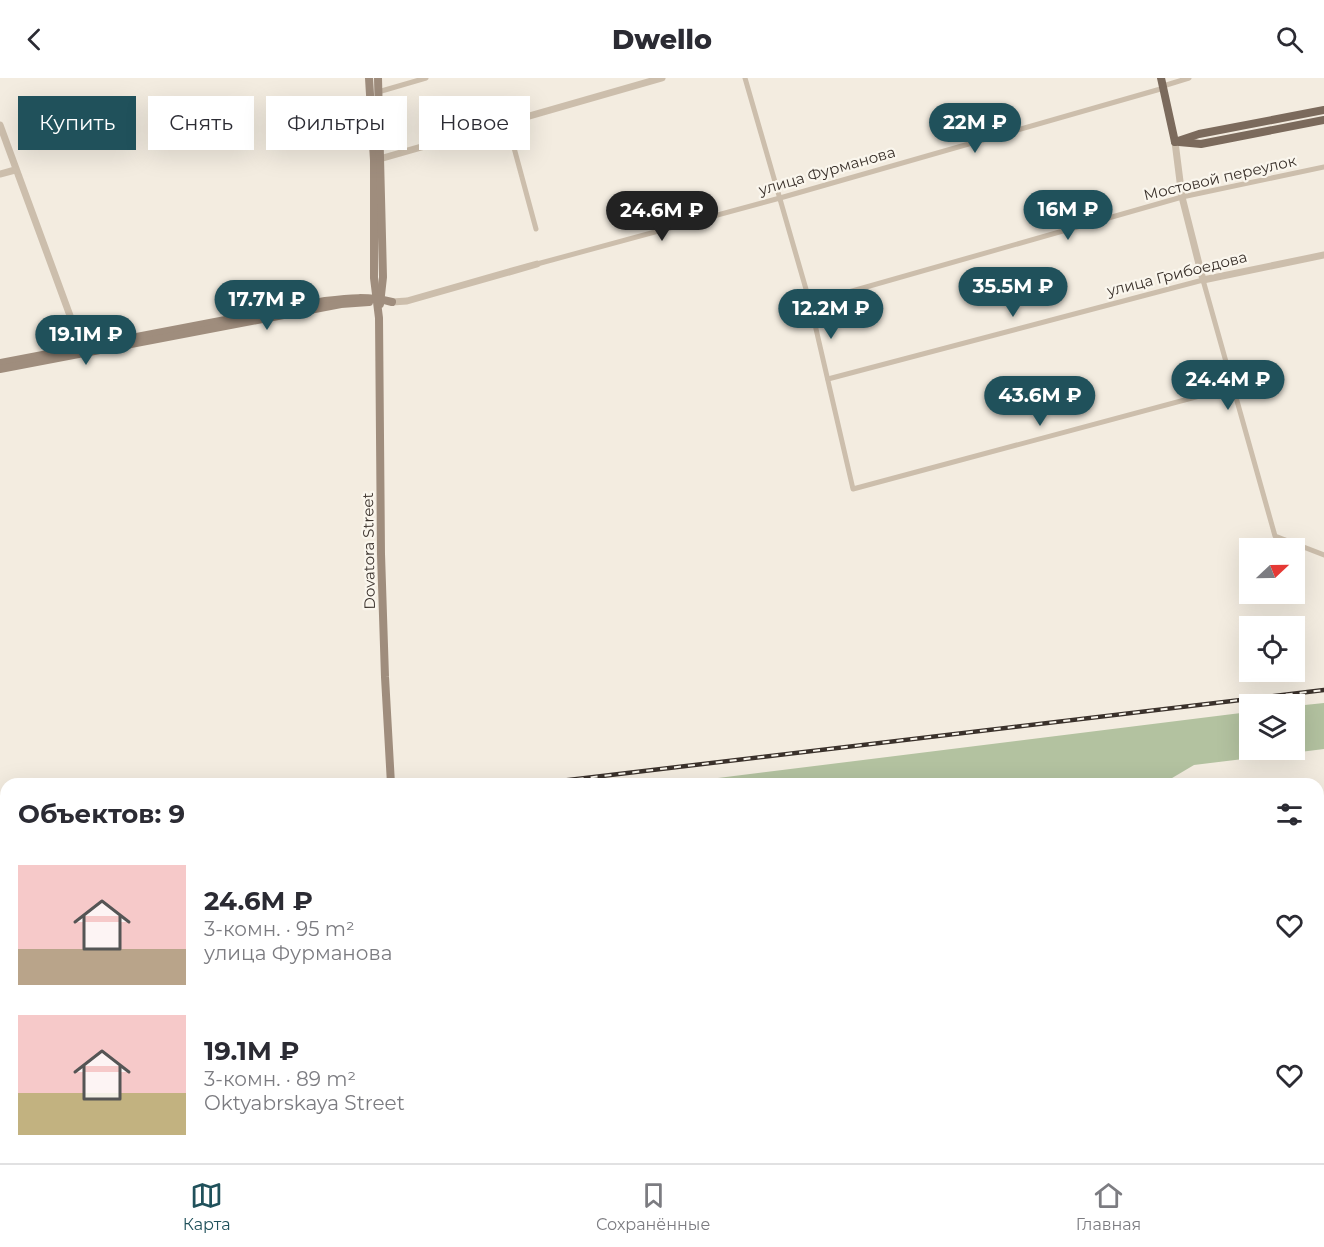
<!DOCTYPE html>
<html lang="ru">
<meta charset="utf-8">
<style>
body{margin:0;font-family:Montserrat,sans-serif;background:#f7f7f7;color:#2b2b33;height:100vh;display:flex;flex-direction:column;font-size:22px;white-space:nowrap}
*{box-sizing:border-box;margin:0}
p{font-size:20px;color:#7c7c81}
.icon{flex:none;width:33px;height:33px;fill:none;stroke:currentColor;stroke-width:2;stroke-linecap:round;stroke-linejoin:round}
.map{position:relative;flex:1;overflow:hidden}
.details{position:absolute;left:0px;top:700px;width:1324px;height:386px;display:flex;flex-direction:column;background:#fff;border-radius:18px 18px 0 0;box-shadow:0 6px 24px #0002}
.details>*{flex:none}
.hud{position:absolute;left:18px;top:18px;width:600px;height:54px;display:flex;gap:12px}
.needle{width:39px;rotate:68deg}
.controls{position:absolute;left:1239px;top:460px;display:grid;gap:12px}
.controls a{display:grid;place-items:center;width:66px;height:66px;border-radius:0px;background:#fff;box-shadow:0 6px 24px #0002;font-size:30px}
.price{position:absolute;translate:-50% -51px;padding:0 14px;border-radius:21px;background:#20515b;color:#fff;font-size:20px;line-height:39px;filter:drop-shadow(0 2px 3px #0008)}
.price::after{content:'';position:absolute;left:50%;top:36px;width:18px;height:14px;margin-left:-9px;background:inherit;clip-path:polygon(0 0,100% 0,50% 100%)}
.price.active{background:#222;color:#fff}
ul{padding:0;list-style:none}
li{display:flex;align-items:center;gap:18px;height:150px;padding:0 18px}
li span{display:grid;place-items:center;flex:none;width:168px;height:120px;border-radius:0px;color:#555}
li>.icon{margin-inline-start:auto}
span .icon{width:72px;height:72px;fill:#fffc;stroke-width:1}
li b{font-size:26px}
h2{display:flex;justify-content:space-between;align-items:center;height:72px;padding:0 18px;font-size:26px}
.pill{padding:0 21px;border-radius:0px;background:#fff;box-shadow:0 6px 24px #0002;font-size:21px;line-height:54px}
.pill.active{background:#20515b;color:#fff}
header{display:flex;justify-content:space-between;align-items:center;height:78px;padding:0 18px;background:#fff;font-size:27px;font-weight:800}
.tabs{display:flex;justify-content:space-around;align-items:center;height:84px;border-top:2px solid #e1e1e2;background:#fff;font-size:16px;color:#7c7c81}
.tabs a{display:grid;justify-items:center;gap:3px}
.tabs .active{color:#20515b}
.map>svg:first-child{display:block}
.green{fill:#b3c2a0}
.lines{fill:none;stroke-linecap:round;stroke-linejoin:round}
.river{stroke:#7fa9b0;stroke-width:12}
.minor{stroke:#ccbeac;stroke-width:5}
.tertiary{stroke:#ccbeac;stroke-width:7}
.secondary{stroke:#9f8d7d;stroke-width:8}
.primary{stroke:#7b6a5c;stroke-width:8}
.rail-casing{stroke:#3a312b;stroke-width:4.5}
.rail{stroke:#faf6ed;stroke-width:2;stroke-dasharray:7;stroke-linecap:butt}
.labels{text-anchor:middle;stroke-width:4.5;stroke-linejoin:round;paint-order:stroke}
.street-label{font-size:15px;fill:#3a312b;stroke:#faf6ed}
</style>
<header><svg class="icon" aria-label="back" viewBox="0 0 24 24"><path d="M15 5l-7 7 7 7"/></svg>Dwello<svg class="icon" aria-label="search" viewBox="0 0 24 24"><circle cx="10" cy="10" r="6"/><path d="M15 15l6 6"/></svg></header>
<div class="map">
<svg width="1324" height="1085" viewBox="0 0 1324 1085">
<rect width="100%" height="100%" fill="#f3ece0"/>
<polygon class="green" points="1324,625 1324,671 1194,687 1162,706 670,706 1249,634 1250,672 1294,672 1295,628"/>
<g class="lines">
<g class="river">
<polyline points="0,837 6,839"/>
<polyline points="742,1080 758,1085"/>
</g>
<g class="minor">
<polyline points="745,0 810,225 853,411 1233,309"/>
<polyline points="1163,8 1189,0"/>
<polyline points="378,14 426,0"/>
<polyline points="507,44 536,151"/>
<polyline points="537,186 780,120 1164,10"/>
<polyline points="810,225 1182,119 1324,89"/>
<polyline points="828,301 1203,202 1275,458 1324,477"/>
<polyline points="0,777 6,777"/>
<polyline points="0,889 6,888"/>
<polyline points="0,969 6,969"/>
<polyline points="0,1052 6,1052"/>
<polyline points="65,1080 65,1085"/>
<polyline points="150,1080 150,1085"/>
<polyline points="817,1080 934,1085"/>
<polyline points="943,1085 943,1080"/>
<polyline points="1301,1085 1301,1080"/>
</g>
<g class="tertiary">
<polyline points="0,47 83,273"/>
<polyline points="1175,64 1182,119 1203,202 1324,177"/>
<polyline points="376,82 662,0"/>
<polyline points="0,96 15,92"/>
<polyline points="392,224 407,223 537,186"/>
</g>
<g class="secondary">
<polyline points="369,0 374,82 374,200 379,240 381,476 385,599 391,706"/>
<polyline points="378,0 383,199 380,226"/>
<path d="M0 285 325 223C349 220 368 218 392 224"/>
<polyline points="0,291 341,226 369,224"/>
<polyline points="1318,1069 1324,1069"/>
<polyline points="398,1080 398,1085"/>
</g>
<g class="primary">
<polyline points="1161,0 1175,64"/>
<polyline points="1175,64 1199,56 1324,32"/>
<polyline points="1179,64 1201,66 1324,42"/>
</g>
<defs>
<g id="rail">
<polyline points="535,706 1324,612"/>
<polyline points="0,772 6,771"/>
</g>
</defs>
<use href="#rail" class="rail-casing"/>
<use href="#rail" class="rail"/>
</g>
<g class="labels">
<g class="street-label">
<text transform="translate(827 93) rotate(-16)" y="5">улица Фурманова</text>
<text transform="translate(1220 100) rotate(-13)" y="5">Мостовой переулок</text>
<text transform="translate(1177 196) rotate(-14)" y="5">улица Грибоедова</text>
<text transform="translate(369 473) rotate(-91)" y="5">Dovatora Street</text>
</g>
</g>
</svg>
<div class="controls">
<a><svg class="needle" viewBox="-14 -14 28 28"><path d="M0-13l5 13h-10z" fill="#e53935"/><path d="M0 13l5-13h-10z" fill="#7c7c81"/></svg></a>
<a><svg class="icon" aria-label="locate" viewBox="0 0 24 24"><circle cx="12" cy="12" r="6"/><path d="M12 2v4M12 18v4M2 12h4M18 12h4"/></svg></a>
<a><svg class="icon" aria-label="layers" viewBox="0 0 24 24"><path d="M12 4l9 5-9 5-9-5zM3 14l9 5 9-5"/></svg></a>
</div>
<b class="price" style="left:975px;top:76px">22M ₽</b>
<b class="price" style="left:1068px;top:163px">16M ₽</b>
<b class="price active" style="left:662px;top:164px">24.6M ₽</b>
<b class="price" style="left:1013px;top:240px">35.5M ₽</b>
<b class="price" style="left:267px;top:253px">17.7M ₽</b>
<b class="price" style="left:831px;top:262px">12.2M ₽</b>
<b class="price" style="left:86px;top:288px">19.1M ₽</b>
<b class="price" style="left:1228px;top:333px">24.4M ₽</b>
<b class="price" style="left:1040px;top:349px">43.6M ₽</b>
<div class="hud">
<a class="pill active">Купить</a>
<a class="pill">Снять</a>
<a class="pill">Фильтры</a>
<a class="pill">Новое</a>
</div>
<section class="details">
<h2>Объектов: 9<svg class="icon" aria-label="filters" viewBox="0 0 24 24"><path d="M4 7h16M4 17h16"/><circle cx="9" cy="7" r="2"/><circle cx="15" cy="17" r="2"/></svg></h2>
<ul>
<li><span style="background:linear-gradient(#f6c9c9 70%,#b9a48a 0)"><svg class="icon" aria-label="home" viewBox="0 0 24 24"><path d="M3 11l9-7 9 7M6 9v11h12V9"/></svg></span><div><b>24.6M ₽</b><p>3-комн. · 95 m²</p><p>улица Фурманова</p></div><svg class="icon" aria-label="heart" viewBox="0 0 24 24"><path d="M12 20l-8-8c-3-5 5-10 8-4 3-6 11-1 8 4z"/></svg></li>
<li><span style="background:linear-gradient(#f6c9c9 65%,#c2b280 0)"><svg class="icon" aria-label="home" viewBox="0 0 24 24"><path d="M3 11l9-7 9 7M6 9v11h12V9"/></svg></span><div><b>19.1M ₽</b><p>3-комн. · 89 m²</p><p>Oktyabrskaya Street</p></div><svg class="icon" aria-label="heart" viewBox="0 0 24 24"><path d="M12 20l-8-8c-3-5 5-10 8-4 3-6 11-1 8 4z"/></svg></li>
</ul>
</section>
</div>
<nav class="tabs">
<a class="active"><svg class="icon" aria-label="map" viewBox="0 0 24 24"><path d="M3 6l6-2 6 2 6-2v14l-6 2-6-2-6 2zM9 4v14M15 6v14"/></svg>Карта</a>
<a><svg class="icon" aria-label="saved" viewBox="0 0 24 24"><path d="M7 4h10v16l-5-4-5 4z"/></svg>Сохранённые</a>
<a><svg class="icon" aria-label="home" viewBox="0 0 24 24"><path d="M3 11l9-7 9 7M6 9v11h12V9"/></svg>Главная</a>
</nav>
